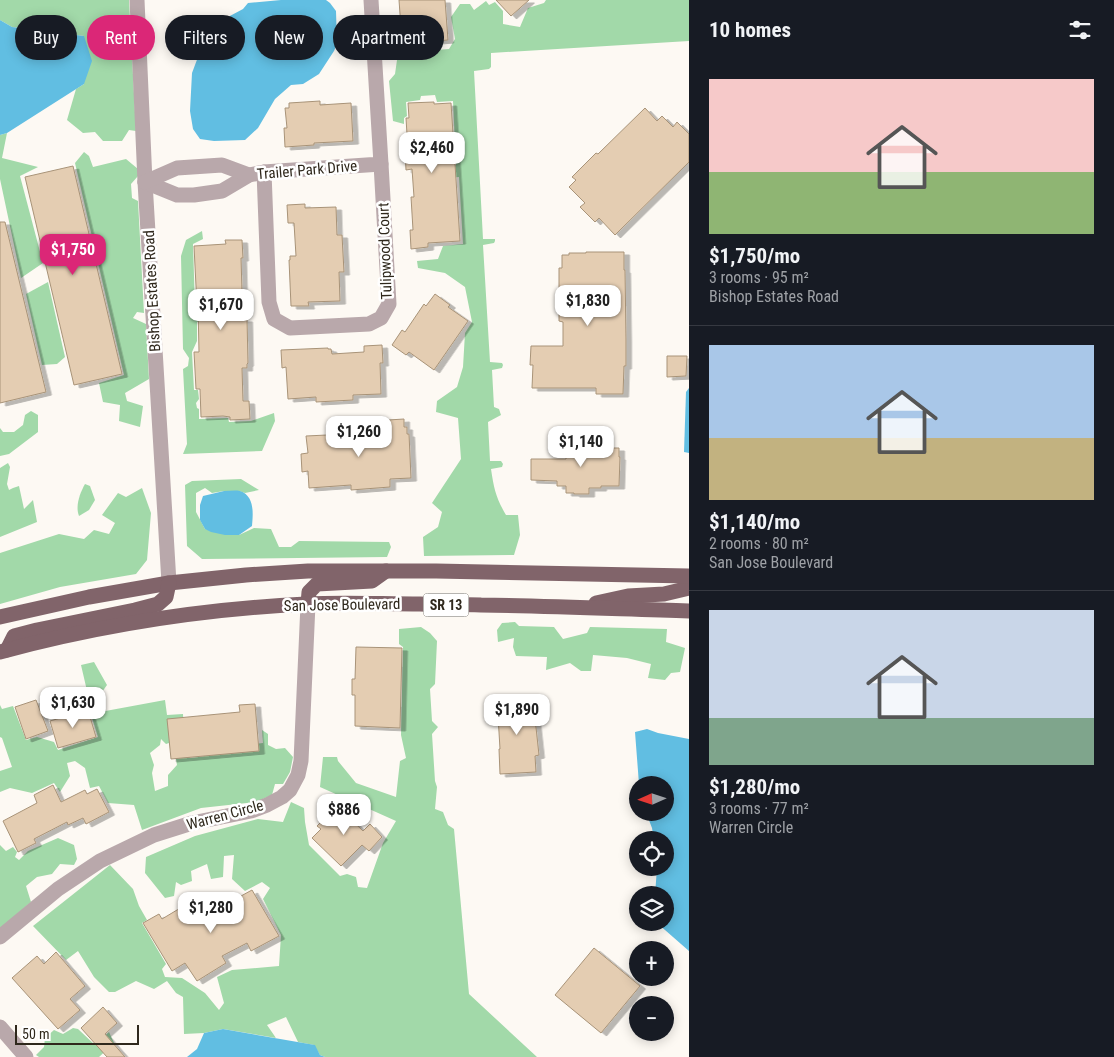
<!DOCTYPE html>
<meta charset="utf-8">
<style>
body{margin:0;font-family:"Roboto Condensed",sans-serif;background:#20242c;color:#f1f3f6;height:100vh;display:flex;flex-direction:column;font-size:19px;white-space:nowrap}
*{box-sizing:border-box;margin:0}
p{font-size:16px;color:#9ea1a6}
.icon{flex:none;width:28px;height:28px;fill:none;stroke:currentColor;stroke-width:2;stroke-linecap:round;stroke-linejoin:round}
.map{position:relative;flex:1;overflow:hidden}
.details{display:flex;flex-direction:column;background:#171b24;width:425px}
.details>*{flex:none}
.banner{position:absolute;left:15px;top:15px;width:475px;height:45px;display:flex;gap:10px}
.needle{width:32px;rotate:267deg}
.fabs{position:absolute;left:629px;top:776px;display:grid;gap:10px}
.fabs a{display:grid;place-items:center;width:45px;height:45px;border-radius:50%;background:#171b24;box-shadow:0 2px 12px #0003;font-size:25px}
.scale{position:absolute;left:15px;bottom:12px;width:124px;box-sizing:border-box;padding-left:5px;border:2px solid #2f281c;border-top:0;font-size:14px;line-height:18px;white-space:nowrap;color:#2f281c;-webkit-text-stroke:4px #fff;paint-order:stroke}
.price{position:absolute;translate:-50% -42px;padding:0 11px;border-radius:10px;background:#fff;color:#222;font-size:16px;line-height:32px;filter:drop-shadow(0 1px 2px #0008)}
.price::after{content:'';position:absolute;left:50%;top:30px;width:15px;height:11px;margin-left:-8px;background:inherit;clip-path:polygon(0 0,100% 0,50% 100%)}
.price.on{background:#db2777;color:#fff}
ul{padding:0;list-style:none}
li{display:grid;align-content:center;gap:10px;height:265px;padding:0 20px}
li+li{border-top:1px solid #363941}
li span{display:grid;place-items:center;height:155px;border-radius:0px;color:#555}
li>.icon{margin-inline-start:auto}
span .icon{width:90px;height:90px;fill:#fffc;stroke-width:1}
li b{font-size:21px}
h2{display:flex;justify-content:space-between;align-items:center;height:60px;padding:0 20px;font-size:21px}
.tag{padding:0 18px;border-radius:22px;background:#171b24;box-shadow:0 2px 12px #0003;font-size:18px;line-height:45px}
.tag.on{background:#db2777;color:#fff}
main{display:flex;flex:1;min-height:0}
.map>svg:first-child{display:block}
.green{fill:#a2d9a9}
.water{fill:#61bee2}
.building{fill:#e4cdb2;stroke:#a89378;filter:url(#shadow)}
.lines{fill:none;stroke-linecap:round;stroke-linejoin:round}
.minor{stroke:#b9a8ab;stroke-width:15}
.major{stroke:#81646a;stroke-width:15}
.labels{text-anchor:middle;stroke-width:5;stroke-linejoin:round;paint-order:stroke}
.shield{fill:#fff;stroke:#6d6860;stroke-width:1}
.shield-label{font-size:14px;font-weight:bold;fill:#2f281c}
.street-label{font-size:15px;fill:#2f281c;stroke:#fff}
</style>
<main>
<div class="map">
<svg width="689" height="1057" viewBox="0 0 689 1057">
<defs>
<filter id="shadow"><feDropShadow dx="5.5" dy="3" stdDeviation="0" flood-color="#0004"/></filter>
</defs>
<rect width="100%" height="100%" fill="#fdf9f3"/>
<g class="green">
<polygon points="0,0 129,0 136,131 129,130 122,141 103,141 95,132 83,133 67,120 76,89 84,84 84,36 12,27 0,20"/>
<path d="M546 0H689V41L491 53V67L489 69 474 71 483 239H495V241L494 243 483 245 490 362 502 363 503 365 502 368 492 370 494 407 499 409 501 415 488 422 490 461H501L503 464 502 467 491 469C494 489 496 498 506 515H518L520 535 514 555 424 556 423 537 438 527 442 512 432 503 461 459 458 418 436 412 437 401 457 387 463 367 465 333 472 322 465 287 445 273 418 268 417 261 438 259 443 246 463 244 459 177 447 178 435 166 456 165 453 101 437 102 435 95 421 96 420 100 406 102 407 116 404 118V124L393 121 389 81 395 74 397 60 412 52 449 49 455 39 451 17 460 4H470L474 10 486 1 489 5 495 2 503 11V24L520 27 528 8 544 3Z"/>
<polygon points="7,133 2,158 38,167 20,176 43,263 21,278 0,179 0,135"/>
<polygon points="84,152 89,156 93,167 126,159 138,169 138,176 131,184 132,198 138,201 144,313 137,312 133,318 146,324 149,379 125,393 127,401 143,406 140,427 119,421 120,405 103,402 99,383 124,375 75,163"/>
<polygon points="202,231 203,239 193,244 195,307 211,307 209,321 197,322 197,341 192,352 194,390 198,390 199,399 196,403 197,408 199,409 199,419 228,418 229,422 251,421 274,413 275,421 262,451 183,454 187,444 183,369 188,366 189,358 183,349 181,256 186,240"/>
<polygon points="48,282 65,357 57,364 42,365 26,294"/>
<polygon points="31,411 38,415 38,432 9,454 0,456 0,428 3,432 14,432 23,425 25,415"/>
<polygon points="8,463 10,467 7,484 9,490 13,488 19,486 24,509 33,500 37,522 0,537 0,468"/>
<polygon points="241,479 259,490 245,493 239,491 224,491 212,493 205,488 196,493 196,512 205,529 239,535 254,528 271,529 279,547 291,547 299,541 389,542 391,547 387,557 202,559 187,546 185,485 192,481"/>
<path d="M85 484 90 486 95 500 89 510 79 516C75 506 80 493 85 484Z"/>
<polygon points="142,488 151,513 147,560 136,574 60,587 0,604 0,553 59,534 84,539 94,530 109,534 115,523 102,515 118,493 126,497"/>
<polygon points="515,622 519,626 554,627 563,639 587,633 590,627 667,629 666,642 685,648 680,672 671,673 665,680 648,678 651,664 627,658 593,655 591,671 581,671 570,663 546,670 547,657 516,656 513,647 514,638 498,642 497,630 502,623"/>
<polygon points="421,627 430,633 437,641 435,684 430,689 432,721 438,727 432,734 435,781 437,787 435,809 443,812 448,825 454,829 469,994 537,1057 325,1057 320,1055 314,1045 298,1042 286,1017 267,1025 276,1038 223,1029 204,1033 184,1034 183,997 176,993 167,981 154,989 136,981 115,992 109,992 94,977 78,951 66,960 33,926 110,865 133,889 139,906 147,920 142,923 166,964 162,969 165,977 182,978 205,993 219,1010 224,1003 217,977 232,970 279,966 281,935 263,899 270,888 262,882 245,891 232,879 234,855 224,856 223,877 211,879 207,864 191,871 192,881 181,885 176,882 174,896 165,898 145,873 146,857 195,836 258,819 283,822 291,802 304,808 305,822 309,845 340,876 347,874 356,877 358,887 367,888 383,843 396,821 320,787 323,757 337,757 338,761 356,783 396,797 400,761 406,758 401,735 403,647 399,644 399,629"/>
<polygon points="94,662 107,685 102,692 95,694 100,712 165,700 167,715 183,714 184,738 166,744 161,739 160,745 150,753 154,765 152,773 155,791 168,786 168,775 177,765 175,754 188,752 190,758 212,755 219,748 263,743 262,730 268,734 268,745 276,749 285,748 293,757 290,772 283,784 275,784 272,795 256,802 201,808 142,830 134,805 108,803 99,786 90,788 85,768 75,761 67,763 70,776 60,792 54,783 32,793 10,788 0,792 0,771 12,767 2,738 0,737 0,705 2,709 13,706 26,740 37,737 54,742 58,750 98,737 89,708 91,708 81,665"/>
<polygon points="58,838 74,845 77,859 74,865 60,864 52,874 37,877 26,886 31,902 0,929 0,845 6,851 13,847 17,852 15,857 19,860 28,851"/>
<polygon points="73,1028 78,1029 95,1045 109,1032 114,1043 99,1057 39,1057 36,1055 44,1047 45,1038 54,1030 63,1034"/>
</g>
<g class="water">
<polygon points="281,0 326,0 330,3 336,11 337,44 334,51 319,74 303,84 291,85 275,99 258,128 245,140 214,141 200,139 193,129 190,111 192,73 207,33 213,25 243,9 248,3"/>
<polygon points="0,20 12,27 84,36 92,61 84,84 7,133 0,135"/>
<polygon points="689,388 689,453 684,452 686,392"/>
<path d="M224 491C229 491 235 490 240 491 255 496 253 514 252 526L239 535H225L211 532 205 529 200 520V505L203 496Z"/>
<polygon points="647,729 658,733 689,739 689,951 657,923 665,922 665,895 655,895 657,868 665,868 665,840 654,840 652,828 647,815 648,813 665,812 665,785 639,784 635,732"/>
<polygon points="223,1029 315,1045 320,1055 325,1057 187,1057 197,1049 204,1033"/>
</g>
<g class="building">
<polygon points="399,0 445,0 448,40 424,42 425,45 399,47 398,28 401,28"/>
<polygon points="496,0 529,0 511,16"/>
<polygon points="320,101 320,105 351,103 353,141 314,143 314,145 285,147 284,128 287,128 285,108 289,108 289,103"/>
<polygon points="434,102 434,104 451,103 460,241 428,243 428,247 411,249 410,230 413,230 411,197 414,197 412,169 406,170 405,151 408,151 406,118 409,118 408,103"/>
<polygon points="645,108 657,121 662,116 673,127 677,122 689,134 689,162 615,235 599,218 595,222 580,207 585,203 569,187 576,180 572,177 596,153 598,154"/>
<polygon points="73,166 122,374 74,385 25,177"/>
<polygon points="305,204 305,208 336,207 337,235 342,235 344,272 339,272 340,301 308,302 309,306 291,306 289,260 290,260 290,256 296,256 294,223 288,223 287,205"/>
<polygon points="0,222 5,222 46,392 0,403"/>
<polygon points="225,240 242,240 243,258 241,258 242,291 239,291 241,319 247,319 248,363 247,364 247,368 242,368 243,401 249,401 250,419 230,420 230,417 223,416 201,417 200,389 196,389 194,352 199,352 198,305 197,306 194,246 226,244"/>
<polygon points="586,252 624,252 624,270 625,270 626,339 626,366 624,366 623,394 596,394 596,388 532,388 533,365 530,365 531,346 563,346 563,322 559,321 559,268 562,268 562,255 569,255 569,253 586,253"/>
<polygon points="435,294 450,305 448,307 468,321 434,370 409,352 406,355 392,345 402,330 405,332 424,304 426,306"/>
<polygon points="382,345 383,363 380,363 381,394 353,395 353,400 316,402 316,397 288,399 286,367 282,368 281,350 328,348 328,349 331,349 332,354 364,352 364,346"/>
<polygon points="667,356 687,356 686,376 667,377"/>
<polygon points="404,419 404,427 407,427 407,434 409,434 411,478 390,479 390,487 351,490 351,485 309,488 308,471 302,472 301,454 308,453 306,436 348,434 347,429 388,427 388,420"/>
<polygon points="566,442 589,442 589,444 602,444 602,448 619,448 619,457 620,457 619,486 601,486 601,488 589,488 589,494 574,494 574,493 566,493 566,486 557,486 557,481 531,480 531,459 566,459"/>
<polygon points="356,647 402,648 400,728 355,726 355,695 352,695 352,679 355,679"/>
<polygon points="525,696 525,701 533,700 539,755 535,756 536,772 500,774 499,749 500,749 497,699"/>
<polygon points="36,700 48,731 26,739 15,707"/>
<polygon points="255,704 259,751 171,759 167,719 240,712 239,705"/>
<polygon points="88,710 96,737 58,748 50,721"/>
<polygon points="53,785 61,802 85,790 87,794 97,789 109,812 86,824 83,818 68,825 67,822 34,839 36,843 18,852 3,821 37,803 34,795"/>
<polygon points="337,806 363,831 370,824 382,837 369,851 362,845 341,866 312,838 321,829 317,826"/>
<polygon points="252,890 279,936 251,951 247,943 222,956 226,963 197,981 185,963 172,971 143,923 159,914 162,919 187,904 197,920"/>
<polygon points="594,948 640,986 601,1033 555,995"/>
<polygon points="56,952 85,986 70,999 80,1010 58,1029 12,978 37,956 44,964"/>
<polygon points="103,1007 117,1023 105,1034 125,1057 107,1057 81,1028"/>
</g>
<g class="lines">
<g class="minor">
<polyline points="137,0 145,182 169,583"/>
<polyline points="264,172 269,302 274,319 290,328 369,324 381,318 389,304 381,164"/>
<polyline points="145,182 177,195 194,195 222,191 249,175 264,172 381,164 371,0"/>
<polyline points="145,182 177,168 222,165 249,175"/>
<polyline points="0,937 58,889 100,861 154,835 192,823 251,811 267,805 282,797 290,790 298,775 301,761 308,604"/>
<polyline points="0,1027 26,1057"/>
</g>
<g class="major">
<polyline points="596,603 628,596 664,594 689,588"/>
<polyline points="308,604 309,592 317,584 372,581 386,571"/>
<polyline points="0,617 89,597 169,583 246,575 308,571 436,571 689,576"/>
<polyline points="7,650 14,636 37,630 135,610 158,604 166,597 169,583"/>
<path d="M0 652C100 625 203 609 306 604 344 602 382 604 420 604 440 605 460 604 481 605 550 606 620 609 689 611"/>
</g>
</g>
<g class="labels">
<rect class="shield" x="423.5" y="593.5" width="45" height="23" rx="4"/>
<g class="shield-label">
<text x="446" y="610">SR 13</text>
</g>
<g class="street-label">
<text transform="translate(307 170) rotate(-5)" y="5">Trailer Park Drive</text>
<text transform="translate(385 251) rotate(-92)" y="5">Tulipwood Court</text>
<text transform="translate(152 291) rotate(-93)" y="5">Bishop Estates Road</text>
<text transform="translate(342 605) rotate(-1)" y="5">San Jose Boulevard</text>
<text transform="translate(225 815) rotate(-15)" y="5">Warren Circle</text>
</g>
</g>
</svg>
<div class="fabs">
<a><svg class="needle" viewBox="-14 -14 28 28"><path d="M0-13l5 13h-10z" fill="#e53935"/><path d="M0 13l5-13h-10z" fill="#9ea1a6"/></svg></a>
<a><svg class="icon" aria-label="locate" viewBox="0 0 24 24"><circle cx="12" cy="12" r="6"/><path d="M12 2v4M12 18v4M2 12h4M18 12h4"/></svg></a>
<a><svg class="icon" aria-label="layers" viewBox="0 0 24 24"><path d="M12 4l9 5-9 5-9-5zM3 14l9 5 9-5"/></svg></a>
<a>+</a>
<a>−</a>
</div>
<div class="scale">50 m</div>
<b class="price" style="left:432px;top:174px">$2,460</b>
<b class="price on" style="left:73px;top:276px">$1,750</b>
<b class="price" style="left:588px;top:327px">$1,830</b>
<b class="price" style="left:221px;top:331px">$1,670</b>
<b class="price" style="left:359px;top:458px">$1,260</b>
<b class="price" style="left:581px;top:468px">$1,140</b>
<b class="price" style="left:73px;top:729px">$1,630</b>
<b class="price" style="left:517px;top:736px">$1,890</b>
<b class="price" style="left:344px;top:836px">$886</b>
<b class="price" style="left:211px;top:934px">$1,280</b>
<div class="banner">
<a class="tag">Buy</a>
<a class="tag on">Rent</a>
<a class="tag">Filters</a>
<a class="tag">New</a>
<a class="tag">Apartment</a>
</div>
</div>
<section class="details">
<h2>10 homes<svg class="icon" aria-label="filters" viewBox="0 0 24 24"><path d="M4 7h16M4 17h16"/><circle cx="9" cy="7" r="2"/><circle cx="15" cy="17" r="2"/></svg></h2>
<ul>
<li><span style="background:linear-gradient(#f6c9c9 60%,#8fb573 0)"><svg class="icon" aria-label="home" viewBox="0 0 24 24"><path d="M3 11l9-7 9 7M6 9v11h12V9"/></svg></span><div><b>$1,750/mo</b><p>3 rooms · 95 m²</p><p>Bishop Estates Road</p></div></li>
<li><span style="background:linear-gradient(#a9c7e8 60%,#c2b280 0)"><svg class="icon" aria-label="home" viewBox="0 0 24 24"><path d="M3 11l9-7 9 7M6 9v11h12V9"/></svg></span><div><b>$1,140/mo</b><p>2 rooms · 80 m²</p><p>San Jose Boulevard</p></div></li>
<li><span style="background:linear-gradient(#c9d6e8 70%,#7fa58c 0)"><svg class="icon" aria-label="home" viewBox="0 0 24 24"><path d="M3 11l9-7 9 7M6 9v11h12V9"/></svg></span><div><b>$1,280/mo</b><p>3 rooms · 77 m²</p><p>Warren Circle</p></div></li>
</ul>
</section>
</main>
